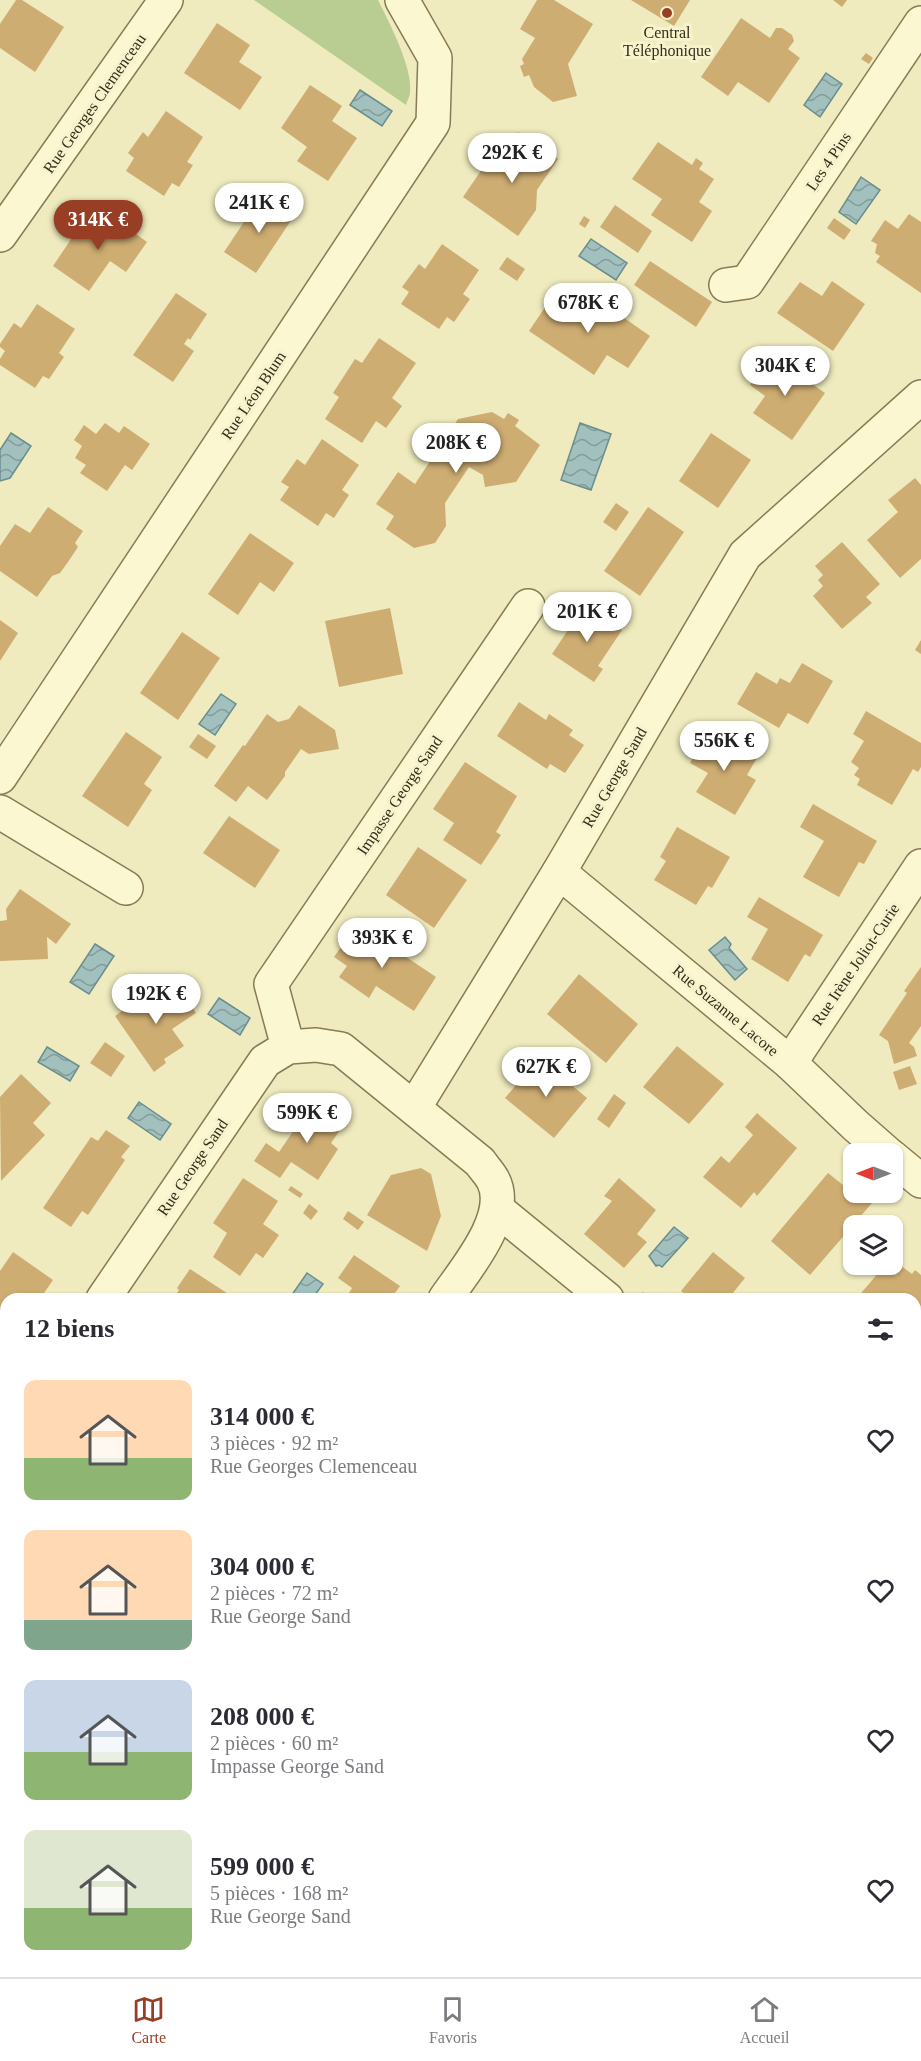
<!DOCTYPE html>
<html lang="fr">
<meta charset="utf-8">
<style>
body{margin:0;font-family:"Times New Roman",serif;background:#f7f7f7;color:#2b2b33;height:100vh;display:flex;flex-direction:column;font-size:22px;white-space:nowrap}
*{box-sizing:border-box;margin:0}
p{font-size:20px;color:#7c7c81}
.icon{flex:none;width:33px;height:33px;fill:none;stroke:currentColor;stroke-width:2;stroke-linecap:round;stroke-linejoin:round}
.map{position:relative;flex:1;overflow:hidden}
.sheet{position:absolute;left:0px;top:1293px;width:921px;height:684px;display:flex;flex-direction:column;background:#fff;border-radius:18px 18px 0 0;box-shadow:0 2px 4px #0004}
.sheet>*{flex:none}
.needle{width:39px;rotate:270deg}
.tools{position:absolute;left:843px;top:1143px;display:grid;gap:12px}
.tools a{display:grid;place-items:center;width:60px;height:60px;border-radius:12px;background:#fff;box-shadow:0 2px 4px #0004;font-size:30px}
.price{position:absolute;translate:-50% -51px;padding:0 14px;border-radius:21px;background:#fff;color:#222;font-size:20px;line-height:39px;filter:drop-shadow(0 2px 3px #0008)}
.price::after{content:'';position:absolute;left:50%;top:36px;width:18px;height:14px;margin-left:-9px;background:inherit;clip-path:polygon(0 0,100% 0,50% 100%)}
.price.current{background:#983e25;color:#fff}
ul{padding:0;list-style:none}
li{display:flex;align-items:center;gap:18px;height:150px;padding:0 24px}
li span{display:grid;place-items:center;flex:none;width:168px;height:120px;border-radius:12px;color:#555}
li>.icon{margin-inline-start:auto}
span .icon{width:72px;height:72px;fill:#fffc;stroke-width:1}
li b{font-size:26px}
h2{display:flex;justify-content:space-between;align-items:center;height:72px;padding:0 24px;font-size:26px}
.tabs{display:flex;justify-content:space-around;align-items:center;height:84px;border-top:2px solid #e1e1e2;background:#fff;font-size:16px;color:#7c7c81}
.tabs a{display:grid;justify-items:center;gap:3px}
.tabs .current{color:#983e25}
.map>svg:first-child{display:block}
.grass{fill:#b9cd92}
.water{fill:url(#water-waves);stroke:#698e8d;stroke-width:1.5}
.building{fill:#cead72}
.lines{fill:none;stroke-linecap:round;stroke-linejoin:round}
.minor-casing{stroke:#877b56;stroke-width:36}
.minor{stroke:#faf7d1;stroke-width:33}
.poi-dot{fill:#983e25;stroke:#f6f3cd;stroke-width:2}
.labels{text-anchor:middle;stroke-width:6;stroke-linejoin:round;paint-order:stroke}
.poi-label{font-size:16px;fill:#362e1b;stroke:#f6f3cd}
.street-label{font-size:16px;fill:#362e1b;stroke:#f6f3cd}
</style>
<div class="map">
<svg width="921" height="1977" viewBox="0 0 921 1977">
<defs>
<pattern id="water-waves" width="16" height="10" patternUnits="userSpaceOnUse" patternTransform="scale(1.5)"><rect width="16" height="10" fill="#a1c0be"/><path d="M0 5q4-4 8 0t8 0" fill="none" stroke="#849c9a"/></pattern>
</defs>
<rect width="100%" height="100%" fill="#efebbe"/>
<path class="grass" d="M254 0H378C389 22 413 68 410 92 410 96 407 101 406 105Z"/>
<g class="water">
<polygon points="826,73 842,84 820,117 804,105"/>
<polygon points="360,90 392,111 382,126 350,105"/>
<polygon points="861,177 880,190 856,224 839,212"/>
<polygon points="591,239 627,263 616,280 579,256"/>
<polygon points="580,423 611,434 591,490 561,480"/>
<polygon points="11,433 31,446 10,478 0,481 0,450"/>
<polygon points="221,694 236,704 215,735 199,724"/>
<polygon points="725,937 731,944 729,948 747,969 735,980 709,950"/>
<polygon points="95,944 114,956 89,994 70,982"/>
<polygon points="219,998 250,1018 240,1035 208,1014"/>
<polygon points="47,1047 79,1066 70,1081 38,1062"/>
<polygon points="139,1102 171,1124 160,1140 128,1118"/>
<polygon points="674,1227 688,1238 662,1267 659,1265 656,1266 649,1256"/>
<polygon points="307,1273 323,1284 312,1299 289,1299"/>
<polygon points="915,1423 921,1429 921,1459 918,1462 915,1460"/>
</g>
<g class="building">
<polygon points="16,0 22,0 64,27 35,72 0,48 0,24"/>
<polygon points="537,0 554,0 593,24 568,64 577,96 553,102 534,87 529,75 524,77 520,66 524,64 522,59 535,38 520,29"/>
<polygon points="631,0 690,0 674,26"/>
<polygon points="833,0 847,0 842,7"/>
<polygon points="741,18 770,38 776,28 782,28 792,35 794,41 788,49 800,58 769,103 738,82 728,96 701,77"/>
<polygon points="217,23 250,45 239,62 262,77 240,110 184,73"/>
<polygon points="866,53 873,58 869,64 861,59"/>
<polygon points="310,85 342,106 332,121 357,138 328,181 297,161 307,147 281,128"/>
<polygon points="166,111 203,137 187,162 193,165 179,187 172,183 164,196 126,171 134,158 128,153 143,132 148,137"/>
<polygon points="518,132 558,159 537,190 536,210 518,236 463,197 491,156 499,162"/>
<polygon points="658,142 692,165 696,158 703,163 699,169 714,179 699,202 712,211 692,242 651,215 662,199 632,179"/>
<polygon points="262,195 294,216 256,273 224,252"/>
<polygon points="615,205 652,231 638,253 600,227"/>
<polygon points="90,211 126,235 129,229 147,242 126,272 110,261 89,291 53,266"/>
<polygon points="909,214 921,222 921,293 876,262 880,256 875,253 877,244 871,241 885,220 898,229"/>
<polygon points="584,216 590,220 585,228 579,224"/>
<polygon points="834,218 851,230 844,240 827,228"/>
<polygon points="442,244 479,270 463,294 470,299 454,322 447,317 439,329 401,304 409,292 402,287 419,264 425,269"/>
<polygon points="507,257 525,269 517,281 499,269"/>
<polygon points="650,261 712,302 696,327 634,285"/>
<polygon points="832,281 865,304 833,351 777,313 800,282 822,296"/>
<polygon points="556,291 595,317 604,304 650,336 628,368 607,355 594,375 529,331"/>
<polygon points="176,293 207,314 190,340 188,338 184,344 194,351 173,382 133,355"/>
<polygon points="37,304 75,329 59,353 64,357 49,379 43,376 35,388 0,365 0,359 5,351 0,347 0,344 14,323 21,328"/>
<polygon points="379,338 416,363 392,398 402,406 386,428 376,421 362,443 325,419 339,397 333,393 355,359 362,363"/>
<polygon points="771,355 825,393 792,440 753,413 765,396 750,385"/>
<polygon points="492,412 504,419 508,413 519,420 515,426 540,445 516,482 485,487 483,475 469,467 445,503 446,526 435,543 414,548 386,529 394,516 376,504 398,472 415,484 458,419"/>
<polygon points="105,423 119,433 124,426 150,444 132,470 125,465 107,491 80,473 86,465 75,458 82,446 74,440 84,425 96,434"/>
<polygon points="711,433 751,460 718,508 679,481"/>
<polygon points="322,439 359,465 342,490 349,495 334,518 326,513 318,526 280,500 289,487 281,482 297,459 305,465"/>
<polygon points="915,478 921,485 921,559 900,578 867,540 898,512 888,500"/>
<polygon points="616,503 629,512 616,531 603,522"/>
<polygon points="48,507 83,531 75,543 78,547 68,562 60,573 52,576 37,597 0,571 0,546 15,524 30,533"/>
<polygon points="648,507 684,532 640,596 604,571"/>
<polygon points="250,533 294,563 274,592 260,582 238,615 208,594"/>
<polygon points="842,542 880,584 866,597 872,603 842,629 813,596 823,586 818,580 823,575 815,566"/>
<polygon points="584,606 622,630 598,666 603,669 594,682 552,654"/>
<polygon points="390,608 403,674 339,687 325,621"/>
<polygon points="0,620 18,633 0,661"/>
<polygon points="182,632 220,658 178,720 140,693"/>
<polygon points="921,640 921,654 915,650"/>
<polygon points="802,663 833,681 808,724 788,713 779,728 737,704 756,672 777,684 780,678 790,683"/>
<polygon points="519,702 546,720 549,714 573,730 569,735 584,745 565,773 550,764 547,769 497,736"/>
<polygon points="299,705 335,730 339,749 309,754 301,749 285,772 285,776 267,800 248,786 236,802 214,786 243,745 245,746 267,714 278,722 289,719"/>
<polygon points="866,711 921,743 921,767 918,772 913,769 892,805 857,785 860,779 854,775 859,768 851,762 864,741 853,734"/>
<polygon points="708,731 757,758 747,775 756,780 735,815 696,792 708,773 690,763"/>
<polygon points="126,732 162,757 144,784 152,790 128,827 82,796"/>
<polygon points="198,734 216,746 207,759 189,747"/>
<polygon points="465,762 517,796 496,832 501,835 481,865 443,840 454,823 433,809"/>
<polygon points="813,804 877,841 864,864 859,862 839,897 803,877 824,841 800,827"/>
<polygon points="229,816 280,850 255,888 203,853"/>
<polygon points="677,827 730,857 712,888 708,886 696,905 654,880 666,861 660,857"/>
<polygon points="418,847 467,880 434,928 386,895"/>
<polygon points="20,889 71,924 56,944 47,937 48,959 0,961 0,921 7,920 6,909"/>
<polygon points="759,897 823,935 810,957 805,954 788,982 751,959 768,929 747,917"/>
<polygon points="357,924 436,977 414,1011 376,986 369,998 339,977 347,966 334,957"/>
<polygon points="921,967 921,1026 909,1043 914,1047 917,1056 894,1064 888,1041 879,1035 907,993 904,991"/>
<polygon points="579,974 638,1024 606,1063 547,1014"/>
<polygon points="176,984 196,1013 172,1029 184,1046 164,1059 166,1063 154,1072 115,1016 147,993 152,1001"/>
<polygon points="105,1042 125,1056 111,1077 90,1063"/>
<polygon points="677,1046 724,1084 689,1124 643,1087"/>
<polygon points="539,1058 587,1098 554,1138 505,1098"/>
<polygon points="910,1066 917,1084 899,1090 893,1072"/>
<polygon points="21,1074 51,1103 33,1123 45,1135 1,1181 0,1097"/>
<polygon points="614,1094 626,1103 609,1128 597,1119"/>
<polygon points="333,1101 352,1113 331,1143 338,1149 318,1180 291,1162 280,1178 254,1161 266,1143 279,1152 307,1111 320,1120"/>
<polygon points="757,1113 797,1148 757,1196 754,1192 741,1208 703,1177 721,1156 729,1163 753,1135 745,1127"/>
<polygon points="106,1130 130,1146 121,1157 125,1160 88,1215 82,1211 71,1227 43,1208 91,1137 98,1141"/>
<polygon points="421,1168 431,1174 441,1216 427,1251 367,1215 391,1175"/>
<polygon points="828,1173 848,1189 852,1186 854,1192 858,1192 872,1203 810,1275 771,1241"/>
<polygon points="243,1178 278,1201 263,1224 279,1235 263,1258 256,1253 240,1276 213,1257 227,1233 213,1223"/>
<polygon points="619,1178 656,1210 637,1234 647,1242 624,1268 584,1234 612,1201 604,1196"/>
<polygon points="291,1186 303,1194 300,1198 288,1190"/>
<polygon points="309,1204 318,1211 311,1220 303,1213"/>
<polygon points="348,1211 364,1222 358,1230 343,1219"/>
<polygon points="13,1252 53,1280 40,1299 6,1299 6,1333 0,1328 0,1271"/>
<polygon points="713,1252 745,1278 728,1299 691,1299 681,1291"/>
<polygon points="354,1255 400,1286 391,1299 345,1299 352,1288 338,1278"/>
<polygon points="892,1259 912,1274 915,1270 921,1275 921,1305 915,1312 915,1299 856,1299 886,1264 892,1264"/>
<polygon points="190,1269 233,1297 231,1299 173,1299 179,1290 177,1288"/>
<polygon points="643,1292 650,1297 637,1299"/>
<polygon points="0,1462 6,1466 6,1529 0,1525"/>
<polygon points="0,1572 6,1576 6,1602 0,1611"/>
<polygon points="915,1758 921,1763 921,1828 915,1823"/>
<polygon points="915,1832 921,1837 921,1846 918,1849 915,1847"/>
<polygon points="6,1838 6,1930 0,1930 0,1847"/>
<polygon points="40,1971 44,1974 46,1971 97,1971 93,1977 36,1977"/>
<polygon points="356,1971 360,1971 367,1977 351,1977"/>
<polygon points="708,1971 805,1971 801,1977 703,1977"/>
</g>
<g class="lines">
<defs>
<g id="minor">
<polyline points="0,235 166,0"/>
<polyline points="726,285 747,282 921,23"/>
<polyline points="0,777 433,123 435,58 402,0"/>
<polyline points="0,812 126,888"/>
<polyline points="559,872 790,1063 855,1125 888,1154"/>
<polyline points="288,1047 271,984 528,606"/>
<polyline points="790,1063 921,866"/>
<polyline points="414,1108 559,872 745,555 921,397"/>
<polyline points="892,1157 921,1181"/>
<polyline points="498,1210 607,1299"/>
<path d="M103 1299 265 1061 288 1047 316 1045 341 1049 480 1162C484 1168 490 1174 493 1180 512 1216 464 1271 445 1299"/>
<polyline points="0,1689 6,1680"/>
<polyline points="602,1971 607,1977"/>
</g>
</defs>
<use href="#minor" class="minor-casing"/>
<use href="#minor" class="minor"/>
</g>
<circle class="poi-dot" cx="667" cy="13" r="6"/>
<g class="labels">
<g class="poi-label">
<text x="667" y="38">Central<tspan x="667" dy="18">Téléphonique</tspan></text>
</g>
<g class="street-label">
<text transform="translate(94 103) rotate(-55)" y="6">Rue Georges Clemenceau</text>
<text transform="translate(828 161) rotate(-56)" y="6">Les 4 Pins</text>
<text transform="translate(253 395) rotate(-56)" y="6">Rue Léon Blum</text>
<text transform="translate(614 777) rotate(-60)" y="6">Rue George Sand</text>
<text transform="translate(399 795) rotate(-56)" y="6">Impasse George Sand</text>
<text transform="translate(855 964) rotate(-56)" y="6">Rue Irène Joliot-Curie</text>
<text transform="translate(726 1010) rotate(40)" y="6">Rue Suzanne Lacore</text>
<text transform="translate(192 1167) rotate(-56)" y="6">Rue George Sand</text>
</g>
</g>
</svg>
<div class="tools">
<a><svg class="needle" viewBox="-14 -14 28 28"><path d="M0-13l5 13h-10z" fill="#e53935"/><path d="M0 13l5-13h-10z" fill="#7c7c81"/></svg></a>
<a><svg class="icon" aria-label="layers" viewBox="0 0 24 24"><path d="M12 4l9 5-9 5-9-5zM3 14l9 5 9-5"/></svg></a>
</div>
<b class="price" style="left:512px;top:184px">292K €</b>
<b class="price" style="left:259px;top:234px">241K €</b>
<b class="price current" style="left:98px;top:251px">314K €</b>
<b class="price" style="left:588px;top:334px">678K €</b>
<b class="price" style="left:785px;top:397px">304K €</b>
<b class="price" style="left:456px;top:474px">208K €</b>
<b class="price" style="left:587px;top:643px">201K €</b>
<b class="price" style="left:724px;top:772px">556K €</b>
<b class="price" style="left:382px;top:969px">393K €</b>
<b class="price" style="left:156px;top:1025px">192K €</b>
<b class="price" style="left:546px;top:1098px">627K €</b>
<b class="price" style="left:307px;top:1144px">599K €</b>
<section class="sheet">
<h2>12 biens<svg class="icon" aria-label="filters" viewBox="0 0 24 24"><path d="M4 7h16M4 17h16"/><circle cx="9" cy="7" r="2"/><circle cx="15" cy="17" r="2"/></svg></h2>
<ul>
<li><span style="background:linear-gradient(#ffd9b3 65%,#8fb573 0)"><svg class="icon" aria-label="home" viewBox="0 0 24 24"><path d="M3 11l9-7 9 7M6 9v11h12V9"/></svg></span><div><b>314 000 €</b><p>3 pièces · 92 m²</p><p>Rue Georges Clemenceau</p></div><svg class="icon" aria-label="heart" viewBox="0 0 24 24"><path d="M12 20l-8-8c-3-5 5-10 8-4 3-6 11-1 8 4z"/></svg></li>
<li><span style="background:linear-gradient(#ffd9b3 75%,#7fa58c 0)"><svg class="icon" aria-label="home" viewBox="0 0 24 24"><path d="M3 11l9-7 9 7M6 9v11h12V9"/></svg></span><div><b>304 000 €</b><p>2 pièces · 72 m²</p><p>Rue George Sand</p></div><svg class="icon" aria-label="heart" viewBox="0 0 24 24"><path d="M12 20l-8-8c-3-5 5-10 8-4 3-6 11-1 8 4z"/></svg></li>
<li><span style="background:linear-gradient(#c9d6e8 60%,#8fb573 0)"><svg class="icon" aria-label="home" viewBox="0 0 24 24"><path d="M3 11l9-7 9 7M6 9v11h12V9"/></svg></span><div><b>208 000 €</b><p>2 pièces · 60 m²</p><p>Impasse George Sand</p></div><svg class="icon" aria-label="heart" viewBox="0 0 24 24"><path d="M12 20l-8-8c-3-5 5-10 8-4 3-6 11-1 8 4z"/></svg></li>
<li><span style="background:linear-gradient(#dfe7d0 65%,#8fb573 0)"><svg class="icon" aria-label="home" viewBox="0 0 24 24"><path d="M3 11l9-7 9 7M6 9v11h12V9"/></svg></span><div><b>599 000 €</b><p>5 pièces · 168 m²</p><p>Rue George Sand</p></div><svg class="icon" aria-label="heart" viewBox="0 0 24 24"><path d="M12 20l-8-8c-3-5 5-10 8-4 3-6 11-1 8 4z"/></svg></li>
</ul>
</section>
</div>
<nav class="tabs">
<a class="current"><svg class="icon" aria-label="map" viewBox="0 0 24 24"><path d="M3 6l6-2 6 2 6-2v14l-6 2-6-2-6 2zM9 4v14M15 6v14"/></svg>Carte</a>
<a><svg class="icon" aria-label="saved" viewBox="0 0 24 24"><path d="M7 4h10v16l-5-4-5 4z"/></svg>Favoris</a>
<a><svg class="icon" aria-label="home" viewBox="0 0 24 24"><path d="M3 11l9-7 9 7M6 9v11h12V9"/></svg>Accueil</a>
</nav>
